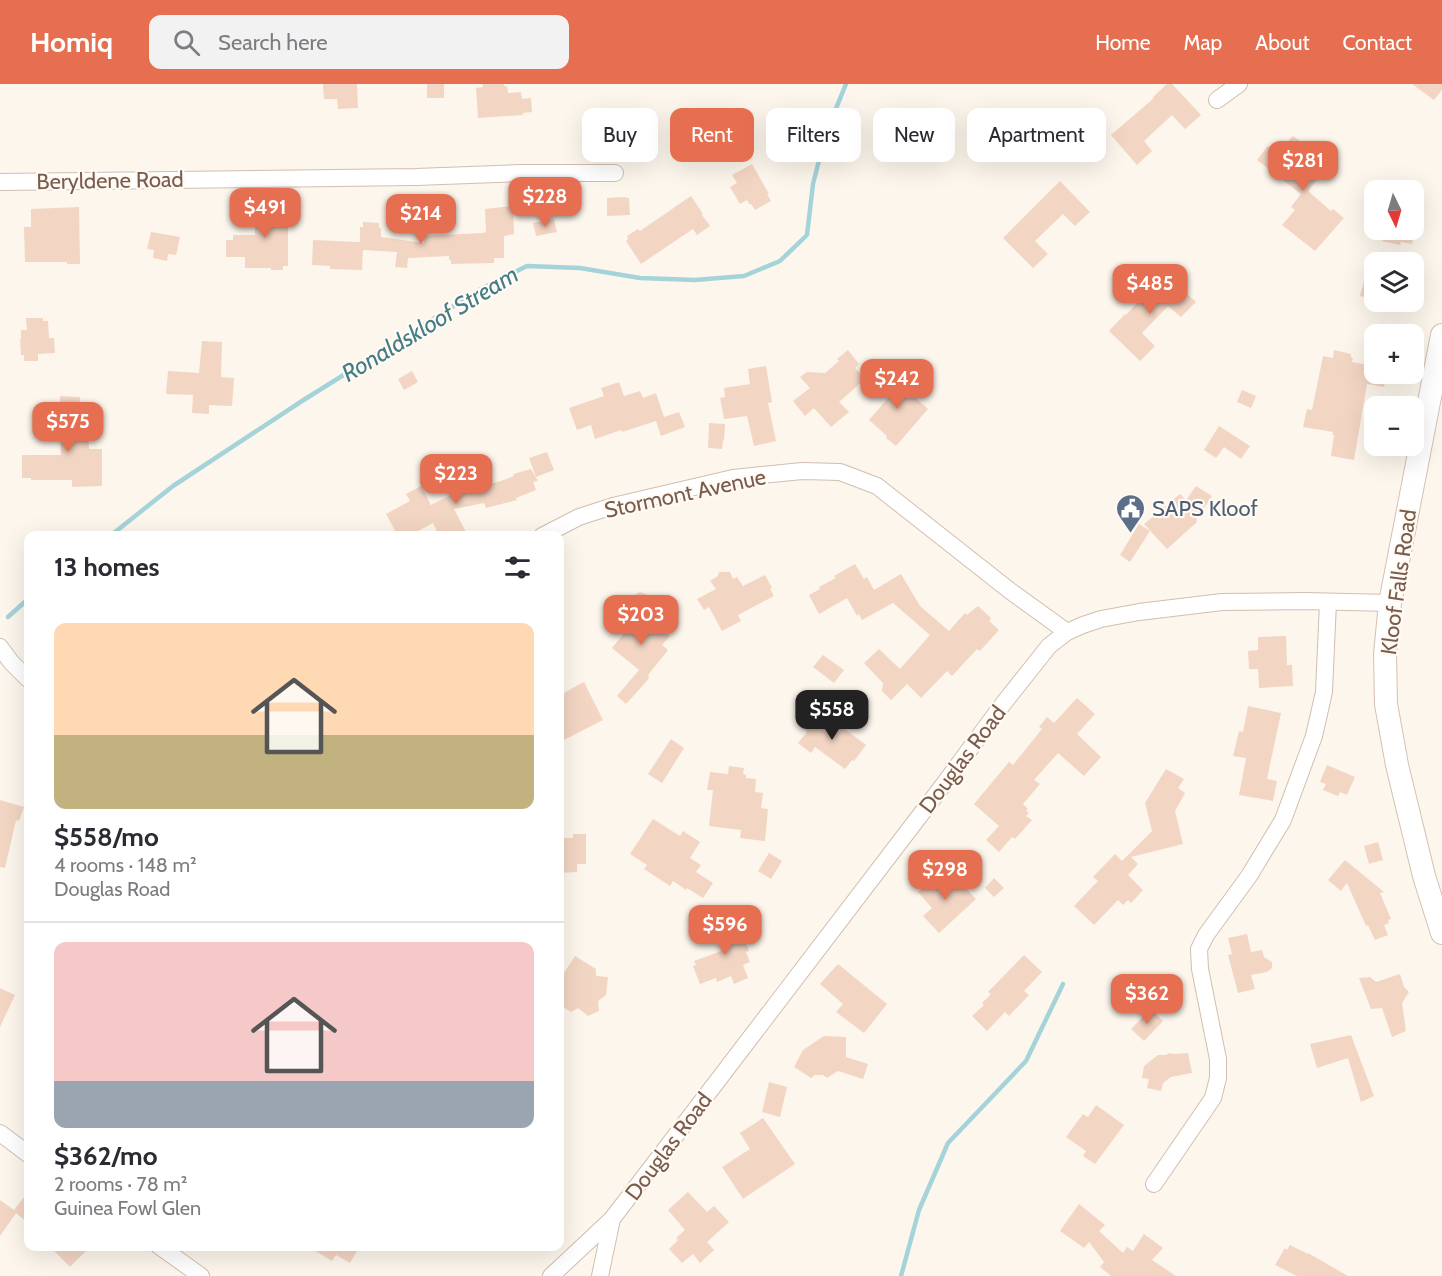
<!DOCTYPE html>
<meta charset="utf-8">
<style>
body{margin:0;font-family:Cabin,sans-serif;background:#f2f2f3;color:#2b2b33;height:100vh;display:flex;flex-direction:column;font-size:22px;white-space:nowrap}
*{box-sizing:border-box;margin:0}
p{font-size:20px;color:#7c7c81}
.icon{flex:none;width:33px;height:33px;fill:none;stroke:currentColor;stroke-width:2;stroke-linecap:round;stroke-linejoin:round}
.map{position:relative;flex:1;overflow:hidden}
.drawer{position:absolute;left:24px;top:447px;width:540px;height:720px;display:flex;flex-direction:column;background:#fff;border-radius:12px;box-shadow:0 6px 24px #0002}
.drawer>*{flex:none}
.hud{position:absolute;left:582px;top:24px;width:570px;height:54px;display:flex;gap:12px}
.needle{width:39px;rotate:175deg}
.fabs{position:absolute;left:1364px;top:96px;display:grid;gap:12px}
.fabs a{display:grid;place-items:center;width:60px;height:60px;border-radius:12px;background:#fff;box-shadow:0 6px 24px #0002;font-size:30px}
.price{position:absolute;translate:-50% -51px;padding:0 14px;border-radius:12px;background:#e76f51;color:#fff;font-size:20px;line-height:39px;filter:drop-shadow(0 2px 3px #0008)}
.price::after{content:'';position:absolute;left:50%;top:36px;width:18px;height:14px;margin-left:-9px;background:inherit;clip-path:polygon(0 0,100% 0,50% 100%)}
.price.current{background:#222;color:#fff}
ul{padding:0;list-style:none}
li{display:grid;align-content:center;gap:12px;height:318px;padding:0 30px}
li+li{border-top:2px solid #e1e1e2}
li span{display:grid;place-items:center;height:186px;border-radius:12px;color:#555}
li>.icon{margin-inline-start:auto}
span .icon{width:108px;height:108px;fill:#fffc;stroke-width:1}
li b{font-size:26px}
h2{display:flex;justify-content:space-between;align-items:center;height:72px;padding:0 30px;font-size:26px}
.pill{padding:0 21px;border-radius:12px;background:#fff;box-shadow:0 6px 24px #0002;font-size:21px;line-height:54px}
.pill.current{background:#e76f51;color:#fff}
header{display:flex;align-items:center;gap:36px;box-sizing:border-box;height:84px;padding:0 30px;background:#e76f51;color:#fff}
header strong{font-size:28px}
nav{display:flex;gap:33px;margin-inline-start:auto;font-size:21px}
.search{width:420px;height:54px;background:#f2f2f3;display:flex;align-items:center;gap:15px;box-sizing:border-box;padding:0 21px;border-radius:12px;color:#7c7c81;font-size:22px}
.map>svg:first-child{display:block}
.lines{fill:none;stroke-linecap:round;stroke-linejoin:round}
.stream{stroke:#a5d3da;stroke-width:4.5}
.building{fill:#f3d5c3}
.minor-casing{stroke:#d1beb0;stroke-width:18}
.secondary-casing{stroke:#d6c0b0;stroke-width:24}
.minor{stroke:#fff;stroke-width:16}
.secondary{stroke:#fff;stroke-width:22}
.labels{text-anchor:middle;stroke-width:4.5;stroke-linejoin:round;paint-order:stroke}
.street-label{font-size:22px;fill:#7a5c4d;stroke:#fffaf3}
.service-label{font-size:22px;fill:#4e5e75;stroke:#fffaf3;text-anchor:start}
.water-label{font-size:24px;font-style:italic;fill:#437c86;stroke:#fffaf3}
</style>
<header>
<strong>Homiq</strong>
<div class="search"><svg class="icon" aria-label="search" viewBox="0 0 24 24"><circle cx="10" cy="10" r="6"/><path d="M15 15l6 6"/></svg>Search here</div>
<nav><a>Home</a><a>Map</a><a>About</a><a>Contact</a></nav>
</header>
<div class="map">
<svg width="1442" height="1192" viewBox="0 0 1442 1192">
<rect width="100%" height="100%" fill="#fdf6ec"/>
<g class="lines">
<g class="stream">
<polyline points="110,452 173,402 302,317 481,205 527,182 580,184 640,194 695,196 744,192 780,177 807,151 813,100 826,49 846,0"/>
<polyline points="8,533 28,515"/>
<polyline points="901,1192 919,1126 948,1059 1026,977 1063,900"/>
</g>
</g>
<g class="building">
<polygon points="323,0 357,0 358,24 338,25 337,15 324,15"/>
<rect x="427" y="0" width="17" height="14"/>
<polygon points="483,0 504,0 504,2 507,2 508,9 521,8 522,15 531,14 532,28 523,29 523,31 478,34 476,4 483,3"/>
<polygon points="1167,0 1172,0 1201,31 1185,45 1172,31 1144,57 1152,67 1137,81 1111,51 1154,14 1153,13"/>
<polygon points="1412,0 1442,0 1442,6 1434,16"/>
<polygon points="645,26 646,48 624,49 623,27"/>
<polygon points="1293,52 1310,64 1307,68 1327,84 1308,107 1331,127 1333,125 1344,134 1315,167 1282,141 1295,126 1291,123 1301,110 1257,76 1268,62 1277,69"/>
<polygon points="752,80 769,110 767,110 771,117 755,126 751,120 749,120 747,116 740,120 730,103 737,99 732,91"/>
<polygon points="1060,97 1090,128 1075,142 1063,130 1035,157 1048,170 1033,184 1003,154"/>
<polygon points="691,112 703,130 702,131 710,142 697,151 693,145 641,180 626,157 628,155 627,152 638,145 640,147"/>
<polygon points="623,113 629,114 630,131 607,132 607,114"/>
<polygon points="290,117 291,143 288,143 288,182 283,182 283,186 271,186 271,184 245,184 245,173 226,173 226,156 233,156 233,151 255,151 255,142 261,139 261,118"/>
<polygon points="513,122 514,150 504,152 504,174 494,174 494,179 451,180 451,176 449,176 449,172 408,174 407,184 395,183 397,168 363,166 362,186 330,185 330,182 312,181 313,156 360,158 360,143 363,143 363,138 379,139 379,144 381,144 381,153 424,159 423,152 483,149 486,148 485,125"/>
<polygon points="79,123 80,180 67,180 67,178 25,178 24,143 31,143 31,125"/>
<polygon points="554,135 557,148 536,152 533,139"/>
<polygon points="1370,146 1415,146 1412,160 1401,158 1400,161 1382,157 1382,154 1370,151"/>
<polygon points="151,148 180,153 176,171 168,170 167,177 153,174 154,166 147,165"/>
<polygon points="1370,174 1374,175 1374,216 1360,212"/>
<polygon points="1164,189 1196,218 1181,233 1168,222 1142,249 1155,262 1140,277 1109,247 1125,230 1126,231 1148,207 1147,205"/>
<polygon points="26,234 43,234 43,237 48,237 49,254 54,254 55,269 38,270 38,277 24,277 24,271 21,271 20,255 21,255 21,246 27,246"/>
<polygon points="202,257 222,258 221,293 234,294 232,322 209,321 209,330 192,329 193,311 166,310 168,287 199,289"/>
<polygon points="848,266 859,280 855,284 865,295 839,318 849,328 831,343 814,324 805,332 793,317 810,304 800,293 807,288 825,289 839,277 837,275"/>
<polygon points="1334,266 1351,270 1351,273 1353,274 1352,278 1374,282 1374,290 1387,290 1384,303 1367,300 1354,376 1331,372 1334,351 1332,351 1333,348 1303,343 1307,325 1312,326 1323,272 1333,274"/>
<polygon points="766,282 772,318 768,319 776,357 754,362 747,332 724,335 720,314 725,313 724,304 750,300 748,285"/>
<polygon points="412,287 418,298 404,306 398,295"/>
<polygon points="889,288 913,308 911,310 928,325 896,362 886,354 887,352 869,336 889,313 877,303"/>
<polygon points="619,298 624,312 640,307 643,314 656,309 664,333 679,328 685,343 661,352 656,337 622,348 621,346 595,355 591,341 577,346 569,324 604,312 601,304"/>
<polygon points="1242,306 1256,312 1251,324 1237,318"/>
<polygon points="60,312 80,313 78,337 86,337 86,344 88,344 89,365 102,365 102,402 72,403 72,396 31,396 31,394 22,394 22,371 61,371"/>
<polygon points="709,339 725,340 724,357 723,356 722,365 708,364"/>
<polygon points="1219,342 1250,362 1241,375 1224,363 1216,374 1204,366"/>
<polygon points="547,368 554,386 536,393 529,374"/>
<polygon points="531,385 538,397 533,398 536,406 516,414 517,416 486,424 484,419 454,425 466,448 458,452 439,452 433,439 409,452 398,452 386,430 410,417 406,410 421,402 431,421 457,408 501,397 514,392 513,390"/>
<polygon points="1196,402 1212,412 1196,436 1197,438 1167,465 1144,440 1180,410 1186,416"/>
<polygon points="1139,440 1150,447 1130,478 1120,471"/>
<polygon points="855,480 864,495 867,493 874,506 901,490 920,522 949,547 965,529 967,531 978,522 991,534 989,537 999,546 980,567 977,565 952,592 947,587 921,614 907,600 891,616 882,607 883,599 864,579 879,565 900,585 930,551 893,519 862,536 859,530 857,532 847,514 819,530 809,511 820,505 819,503 836,494 834,492"/>
<polygon points="719,488 730,488 733,495 737,493 743,502 765,491 772,504 770,505 774,512 738,531 741,537 722,547 709,523 704,526 697,515 716,505 710,497 718,492"/>
<polygon points="640,508 648,511 651,516 650,521 645,529 670,552 662,561 668,566 648,591 649,593 646,598 626,620 617,612 639,586 612,564 640,530 634,523 632,518 633,512"/>
<polygon points="1286,552 1287,581 1292,581 1293,602 1259,604 1258,585 1249,585 1248,567 1258,566 1258,553"/>
<polygon points="823,571 844,586 834,599 813,583"/>
<polygon points="584,598 603,636 560,658 560,611"/>
<polygon points="1077,614 1095,630 1077,650 1101,673 1084,692 1058,669 1034,696 1040,700 1023,720 1028,725 1026,727 1029,729 1026,732 1032,736 1015,755 1012,753 999,768 986,756 999,742 974,720 1009,678 1013,681 1042,645 1039,643 1047,633 1054,639"/>
<polygon points="1248,622 1281,629 1267,695 1277,697 1273,717 1239,711 1246,674 1233,672 1239,647 1243,648"/>
<polygon points="822,628 866,661 854,677 852,676 845,685 815,663 811,669 798,659 807,648 805,646 818,629 819,631"/>
<polygon points="671,655 684,664 662,699 648,690"/>
<polygon points="1327,681 1355,693 1347,711 1340,708 1338,712 1323,706 1326,700 1320,698"/>
<polygon points="729,682 744,684 743,690 746,691 746,694 756,695 755,708 763,709 761,724 768,725 765,757 740,754 741,746 709,742 713,706 707,706 710,688 728,690"/>
<polygon points="1166,685 1184,695 1178,704 1185,709 1175,727 1183,760 1131,773 1138,780 1128,791 1143,806 1131,819 1128,816 1123,821 1118,816 1094,841 1074,822 1098,797 1093,793 1115,770 1122,777 1152,747 1145,719"/>
<polygon points="0,716 24,723 19,737 16,736 5,784 0,783"/>
<polygon points="653,735 680,752 683,747 700,758 690,774 701,781 696,788 713,799 703,814 687,804 686,806 673,797 670,802 644,785 647,781 630,770"/>
<polygon points="573,750 586,750 586,780 577,780 577,788 560,789 560,757 564,757 564,754 573,754"/>
<polygon points="1378,758 1383,776 1369,780 1364,762"/>
<polygon points="769,769 782,777 771,795 758,787"/>
<polygon points="1345,776 1384,808 1380,809 1391,835 1388,836 1389,839 1384,841 1388,851 1375,856 1368,841 1366,842 1347,799 1341,807 1328,796"/>
<polygon points="941,787 955,802 960,798 976,815 939,849 923,832 932,824 918,808"/>
<polygon points="994,794 1004,804 994,813 985,804"/>
<polygon points="733,833 736,841 739,840 749,867 746,868 750,878 743,881 748,894 734,900 731,892 717,898 716,894 700,900 693,882 696,881 694,877 724,866 715,840"/>
<polygon points="1247,850 1251,868 1262,866 1264,873 1272,878 1272,884 1267,888 1251,891 1255,905 1238,909 1228,871 1232,870 1228,854"/>
<polygon points="1024,871 1042,888 1024,907 1029,911 1009,932 1005,928 987,947 972,932 984,921 982,919 991,910 988,908"/>
<polygon points="575,872 596,885 596,892 608,893 606,911 598,917 599,927 588,932 578,924 571,928 560,921 560,895"/>
<polygon points="838,880 887,920 864,949 836,928 843,920 820,900"/>
<polygon points="1400,890 1404,903 1409,908 1402,919 1406,947 1392,953 1382,924 1371,925 1359,894 1370,893 1376,898"/>
<polygon points="0,904 15,911 0,943"/>
<polygon points="1151,925 1163,937 1144,957 1131,945"/>
<polygon points="1351,951 1374,1012 1361,1018 1348,974 1317,984 1310,960"/>
<polygon points="824,952 846,953 846,973 868,980 863,995 838,987 827,994 823,991 815,991 811,994 794,983 803,966"/>
<polygon points="1170,969 1173,970 1188,969 1192,989 1171,993 1163,999 1161,1007 1147,1004 1149,995 1142,994 1144,982 1158,971 1166,971"/>
<polygon points="769,998 787,1003 780,1033 762,1028"/>
<polygon points="1096,1021 1124,1041 1095,1080 1083,1072 1086,1067 1066,1053 1083,1030 1088,1033"/>
<polygon points="763,1034 795,1080 743,1115 722,1083 750,1065 740,1049"/>
<polygon points="28,1108 28,1139 16,1129 0,1152 0,1116 14,1126"/>
<polygon points="688,1108 707,1128 714,1122 729,1138 707,1158 714,1166 700,1179 693,1170 682,1179 669,1165 678,1156 676,1154 685,1146 668,1126"/>
<polygon points="1079,1120 1105,1141 1099,1147 1123,1169 1127,1163 1133,1167 1144,1150 1163,1164 1152,1176 1176,1192 1111,1192 1100,1183 1104,1178 1089,1158 1084,1164 1060,1147"/>
<polygon points="1290,1161 1308,1170 1308,1169 1348,1192 1297,1192 1275,1181 1285,1164 1287,1166"/>
<polygon points="49,1162 91,1162 70,1183"/>
<polygon points="307,1162 360,1162 350,1179 336,1171 332,1177"/>
</g>
<g class="lines">
<defs>
<g id="minor">
<polyline points="1217,16 1239,0"/>
<polyline points="0,98 416,93 520,89 615,89"/>
<polyline points="542,452 579,433 613,422 733,394 802,387 840,388 877,402 1009,506 1067,548"/>
<polyline points="0,563 11,578 28,595"/>
<polyline points="0,1049 28,1070"/>
<polyline points="1154,1100 1213,1014 1218,994 1218,975 1200,885 1199,865 1206,851 1249,792 1283,736 1314,652 1324,608 1328,518"/>
<polyline points="159,1162 201,1192"/>
<polyline points="551,1192 612,1135"/>
<polyline points="600,1192 612,1135 944,700 1003,620 1049,562 1067,548 1083,541 1101,535 1139,528 1222,518 1305,517 1390,519"/>
</g>
<polyline id="secondary" points="1442,251 1390,519 1385,570 1386,620 1397,681 1424,792 1442,849"/>
</defs>
<use href="#minor" class="minor-casing"/>
<use href="#secondary" class="secondary-casing"/>
<use href="#minor" class="minor"/>
<use href="#secondary" class="secondary"/>
</g>
<defs>
<symbol id="civic-pin" viewBox="-11 -11 22 30"><path d="M0 17L-7.5 6A9.5 9.5 0 1 1 7.5 6Z" fill="#5c6f8a" stroke="#fffaf3"/><path d="M-.6-6.5H3V-4.5H.6V-3L4-1V1h2V6H-6V1h2V-1L-.6-3ZM-1.2 2.5V6h2.4V2.5Z" fill="#fff"/></symbol>
</defs>
<g fill-rule="evenodd">
<use href="#civic-pin" x="1114" y="408" width="33" height="45"/>
</g>
<g class="labels">
<g class="street-label">
<text transform="translate(110 96) rotate(-1)" y="8">Beryldene Road</text>
<text transform="translate(685 409) rotate(-12)" y="8">Stormont Avenue</text>
<text transform="translate(1398 498) rotate(-82)" y="8">Kloof Falls Road</text>
<text transform="translate(962 675) rotate(-53)" y="8">Douglas Road</text>
<text transform="translate(668 1062) rotate(-53)" y="8">Douglas Road</text>
</g>
<g class="service-label">
<text x="1152" y="432">SAPS Kloof</text>
</g>
<g class="water-label">
<text transform="translate(430 240) rotate(-31)" y="8">Ronaldskloof Stream</text>
</g>
</g>
</svg>
<div class="fabs">
<a><svg class="needle" viewBox="-14 -14 28 28"><path d="M0-13l5 13h-10z" fill="#e53935"/><path d="M0 13l5-13h-10z" fill="#7c7c81"/></svg></a>
<a><svg class="icon" aria-label="layers" viewBox="0 0 24 24"><path d="M12 4l9 5-9 5-9-5zM3 14l9 5 9-5"/></svg></a>
<a>+</a>
<a>−</a>
</div>
<b class="price" style="left:1303px;top:108px">$281</b>
<b class="price" style="left:545px;top:144px">$228</b>
<b class="price" style="left:265px;top:155px">$491</b>
<b class="price" style="left:421px;top:161px">$214</b>
<b class="price" style="left:1150px;top:231px">$485</b>
<b class="price" style="left:897px;top:326px">$242</b>
<b class="price" style="left:68px;top:369px">$575</b>
<b class="price" style="left:456px;top:421px">$223</b>
<b class="price" style="left:641px;top:562px">$203</b>
<b class="price current" style="left:832px;top:657px">$558</b>
<b class="price" style="left:945px;top:817px">$298</b>
<b class="price" style="left:725px;top:872px">$596</b>
<b class="price" style="left:1147px;top:941px">$362</b>
<div class="hud">
<a class="pill">Buy</a>
<a class="pill current">Rent</a>
<a class="pill">Filters</a>
<a class="pill">New</a>
<a class="pill">Apartment</a>
</div>
<section class="drawer">
<h2>13 homes<svg class="icon" aria-label="filters" viewBox="0 0 24 24"><path d="M4 7h16M4 17h16"/><circle cx="9" cy="7" r="2"/><circle cx="15" cy="17" r="2"/></svg></h2>
<ul>
<li><span style="background:linear-gradient(#ffd9b3 60%,#c2b280 0)"><svg class="icon" aria-label="home" viewBox="0 0 24 24"><path d="M3 11l9-7 9 7M6 9v11h12V9"/></svg></span><div><b>$558/mo</b><p>4 rooms · 148 m²</p><p>Douglas Road</p></div></li>
<li><span style="background:linear-gradient(#f6c9c9 75%,#9aa5b1 0)"><svg class="icon" aria-label="home" viewBox="0 0 24 24"><path d="M3 11l9-7 9 7M6 9v11h12V9"/></svg></span><div><b>$362/mo</b><p>2 rooms · 78 m²</p><p>Guinea Fowl Glen</p></div></li>
</ul>
</section>
</div>
